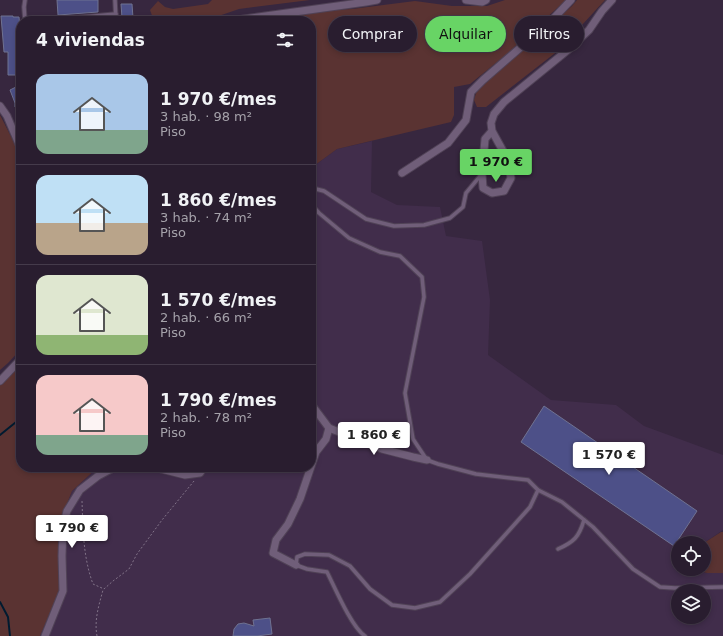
<!DOCTYPE html>
<html lang="es">
<meta charset="utf-8">
<style>
body{margin:0;font-family:"DejaVu Sans",sans-serif;background:#312637;color:#f1f3f6;height:100vh;display:flex;flex-direction:column;font-size:15px;white-space:nowrap}
*{box-sizing:border-box;margin:0}
p{font-size:13px;color:#a5a2aa}
.icon{flex:none;width:22px;height:22px;fill:none;stroke:currentColor;stroke-width:2;stroke-linecap:round;stroke-linejoin:round}
.map{position:relative;flex:1;overflow:hidden}
.drawer{position:absolute;left:16px;top:16px;width:300px;height:456px;display:flex;flex-direction:column;background:#291d2f;border-radius:16px;box-shadow:0 2px 6px #0003,0 0 0 1px #453b4b}
.drawer>*{flex:none}
.banner{position:absolute;left:328px;top:16px;width:335px;height:36px;display:flex;gap:8px}
.buttons{position:absolute;left:671px;top:536px;display:grid;gap:8px}
.buttons a{display:grid;place-items:center;width:40px;height:40px;border-radius:50%;background:#291d2f;box-shadow:0 2px 6px #0003,0 0 0 1px #453b4b;font-size:20px}
.price{position:absolute;translate:-50% -34px;padding:0 9px;border-radius:4px;background:#fff;color:#222;font-size:13px;line-height:26px;filter:drop-shadow(0 1px 2px #0008)}
.price::after{content:'';position:absolute;left:50%;top:24px;width:12px;height:9px;margin-left:-6px;background:inherit;clip-path:polygon(0 0,100% 0,50% 100%)}
.price.selected{background:#68d465;color:#111}
ul{padding:0;list-style:none}
li{display:flex;align-items:center;gap:12px;height:100px;padding:0 20px}
li+li{border-top:1px solid #453b4b}
li span{display:grid;place-items:center;flex:none;width:112px;height:80px;border-radius:12px;color:#555}
li>.icon{margin-inline-start:auto}
span .icon{width:48px;height:48px;fill:#fffc;stroke-width:1}
li b{font-size:17px}
h2{display:flex;justify-content:space-between;align-items:center;height:48px;padding:0 20px;font-size:17px}
.chip{padding:0 14px;border-radius:18px;background:#291d2f;box-shadow:0 2px 6px #0003,0 0 0 1px #453b4b;font-size:14px;line-height:36px}
.chip.selected{background:#68d465;color:#111}
.map>svg:first-child{display:block}
.built{fill:#412d4b;fill-rule:evenodd}
.green{fill:#5a3332}
.lines{fill:none;stroke-linecap:round;stroke-linejoin:round}
.stream{stroke:#001b30;stroke-width:2}
.building{fill:#4d5088;stroke:#6f7291}
.service-casing{stroke:#504256;stroke-width:5.5}
.minor-casing{stroke:#504256;stroke-width:9}
.path{stroke:#817388;stroke-width:1;stroke-dasharray:2 2;stroke-linecap:butt}
.service{stroke:#705e79;stroke-width:3.5}
.minor{stroke:#705e79;stroke-width:7}
</style>
<div class="map">
<svg width="723" height="636" viewBox="0 0 723 636">
<rect width="100%" height="100%" fill="#37273f"/>
<path class="built" d="M372 141 371 192 397 205 440 207 446 236 482 241 490 300 488 355 551 400 616 405 644 426 723 455V530L704 543H678V569H693L707 573H723V636H40L60 589 58 526 72 491 97 468 99 467H181L192 469 194 467H311V168L337 149ZM678 591H704V617H678Z"/>
<g class="green">
<polygon points="212,0 310,0 239,9 204,21 154,21 150,10 158,1 165,7 173,9 208,4"/>
<polygon points="505,0 566,0 507,54 470,84 454,87 454,115 451,122 337,149 311,168 311,21 261,21 314,11 352,9 415,1 452,6 487,6"/>
<polygon points="577,0 605,0 559,50 486,107 477,107 474,100 477,90 517,54 572,6"/>
<polygon points="0,115 21,156 21,349 8,363 0,370"/>
<polygon points="21,361 21,467 99,467 97,468 72,491 58,526 60,589 40,636 0,636 0,383"/>
<polygon points="721,532 723,532 723,573 707,573 693,569 704,569 704,543"/>
</g>
<g class="lines">
<g class="stream">
<polyline points="0,435 21,418"/>
<polyline points="0,602 8,617 10,636"/>
</g>
</g>
<g class="building">
<polygon points="57,0 98,0 98,12 58,15"/>
<polygon points="121,4 132,4 133,18 122,18"/>
<polygon points="1,16 13,16 13,17 19,17 21,41 21,75 8,75 8,52 4,52"/>
<polygon points="16,87 17,89 21,88 21,107 15,107 15,103 10,90"/>
<polygon points="544,406 697,511 674,546 521,442"/>
<polygon points="270,618 272,634 257,636 233,636 234,629 238,624 244,623 254,626 253,620"/>
</g>
<g class="lines">
<defs>
<g id="service">
<polyline points="115,0 116,21"/>
<polyline points="25,21 24,7 25,0"/>
<polyline points="40,21 116,14"/>
<polyline points="311,190 312,188 324,191 366,219 394,226 424,225 450,218 463,207 466,193 481,175"/>
<path d="M311 204 319 213 349 238 380 252 400 256 422 277 424 297 405 393 413 439 427 460 438 464 476 474 528 480 538 490 530 507 470 574 440 602 415 608 392 605 370 589 350 566 329 555 305 554 297 557 296 565 307 569 327 572C335 588 352 628 365 636"/>
<polyline points="538,490 562,502 593,527 633,569 660,587 675,588 723,587"/>
<path d="M558 549C574 542 579 537 584 520"/>
</g>
<g id="minor">
<polyline points="466,0 482,2 486,0"/>
<polyline points="230,21 366,2 377,0"/>
<polyline points="0,106 7,116 21,149"/>
<polyline points="492,131 485,139 482,174 483,188 492,193 504,191 511,178 508,160 492,131 491,123 494,114 504,102 569,49 589,30 602,11 612,0"/>
<polyline points="402,173 448,143 466,120 471,92 483,80 551,21 571,0"/>
<polyline points="0,381 21,359"/>
<polyline points="329,428 382,449 413,457 427,460"/>
<polyline points="153,467 185,475 200,473 204,467"/>
<polyline points="296,565 273,553 276,540 288,524 300,499 316,452 326,439 329,428 311,404"/>
<polyline points="45,636 63,591 62,556 63,527 67,511 80,490 98,476 115,467"/>
</g>
</defs>
<use href="#service" class="service-casing"/>
<use href="#minor" class="minor-casing"/>
<g class="path">
<path d="M82 501C83 529 83 557 93 584L104 589 113 581 129 569 137 554 162 520 194 481"/>
<path d="M97 636C94 620 99 605 103 590"/>
</g>
<use href="#service" class="service"/>
<use href="#minor" class="minor"/>
</g>
</svg>
<div class="buttons">
<a><svg class="icon" aria-label="locate" viewBox="0 0 24 24"><circle cx="12" cy="12" r="6"/><path d="M12 2v4M12 18v4M2 12h4M18 12h4"/></svg></a>
<a><svg class="icon" aria-label="layers" viewBox="0 0 24 24"><path d="M12 4l9 5-9 5-9-5zM3 14l9 5 9-5"/></svg></a>
</div>
<b class="price selected" style="left:496px;top:183px">1 970 €</b>
<b class="price" style="left:374px;top:456px">1 860 €</b>
<b class="price" style="left:609px;top:476px">1 570 €</b>
<b class="price" style="left:72px;top:549px">1 790 €</b>
<div class="banner">
<a class="chip">Comprar</a>
<a class="chip selected">Alquilar</a>
<a class="chip">Filtros</a>
</div>
<section class="drawer">
<h2>4 viviendas<svg class="icon" aria-label="filters" viewBox="0 0 24 24"><path d="M4 7h16M4 17h16"/><circle cx="9" cy="7" r="2"/><circle cx="15" cy="17" r="2"/></svg></h2>
<ul>
<li><span style="background:linear-gradient(#a9c7e8 70%,#7fa58c 0)"><svg class="icon" aria-label="home" viewBox="0 0 24 24"><path d="M3 11l9-7 9 7M6 9v11h12V9"/></svg></span><div><b>1 970 €/mes</b><p>3 hab. · 98 m²</p><p>Piso</p></div></li>
<li><span style="background:linear-gradient(#bfe0f5 60%,#b9a48a 0)"><svg class="icon" aria-label="home" viewBox="0 0 24 24"><path d="M3 11l9-7 9 7M6 9v11h12V9"/></svg></span><div><b>1 860 €/mes</b><p>3 hab. · 74 m²</p><p>Piso</p></div></li>
<li><span style="background:linear-gradient(#dfe7d0 75%,#8fb573 0)"><svg class="icon" aria-label="home" viewBox="0 0 24 24"><path d="M3 11l9-7 9 7M6 9v11h12V9"/></svg></span><div><b>1 570 €/mes</b><p>2 hab. · 66 m²</p><p>Piso</p></div></li>
<li><span style="background:linear-gradient(#f6c9c9 75%,#7fa58c 0)"><svg class="icon" aria-label="home" viewBox="0 0 24 24"><path d="M3 11l9-7 9 7M6 9v11h12V9"/></svg></span><div><b>1 790 €/mes</b><p>2 hab. · 78 m²</p><p>Piso</p></div></li>
</ul>
</section>
</div>
